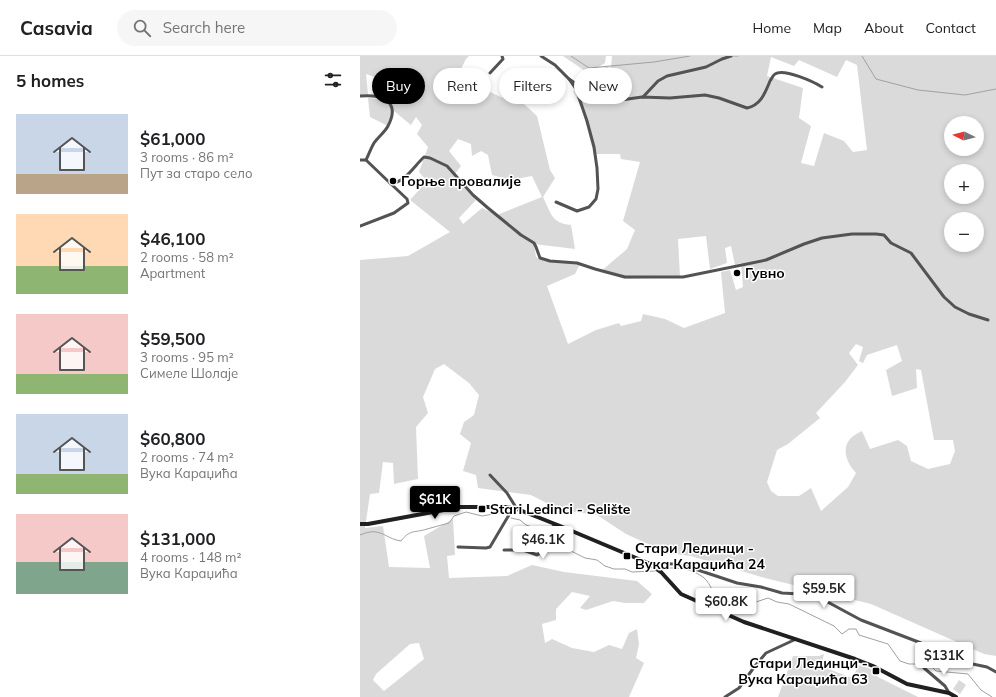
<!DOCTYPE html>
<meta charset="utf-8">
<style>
body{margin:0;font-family:Mulish,sans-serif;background:#f6f6f6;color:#202124;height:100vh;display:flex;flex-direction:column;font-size:15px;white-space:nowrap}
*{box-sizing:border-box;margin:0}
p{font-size:13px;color:#757577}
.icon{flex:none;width:22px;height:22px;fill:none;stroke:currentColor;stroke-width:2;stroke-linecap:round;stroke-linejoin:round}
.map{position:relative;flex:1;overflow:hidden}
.details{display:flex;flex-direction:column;background:#fff;width:360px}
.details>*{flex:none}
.guide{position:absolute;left:12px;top:12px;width:380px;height:36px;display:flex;gap:8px}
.needle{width:26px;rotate:276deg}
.controls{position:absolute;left:584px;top:60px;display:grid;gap:8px}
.controls a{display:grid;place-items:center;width:40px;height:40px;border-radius:50%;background:#fff;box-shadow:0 2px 6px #0003;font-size:20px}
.price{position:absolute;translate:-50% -34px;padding:0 9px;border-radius:4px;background:#fff;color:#222;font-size:13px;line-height:26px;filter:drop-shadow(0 1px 2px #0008)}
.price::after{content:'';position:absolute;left:50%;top:24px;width:12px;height:9px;margin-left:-6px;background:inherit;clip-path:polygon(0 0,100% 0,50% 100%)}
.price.current{background:#000;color:#fff}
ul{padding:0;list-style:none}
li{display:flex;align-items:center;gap:12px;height:100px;padding:0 16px}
li span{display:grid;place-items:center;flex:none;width:112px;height:80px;border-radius:0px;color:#555}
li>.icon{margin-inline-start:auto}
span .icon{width:48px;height:48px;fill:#fffc;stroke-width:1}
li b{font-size:17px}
h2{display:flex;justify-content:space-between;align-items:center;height:48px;padding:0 16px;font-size:17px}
.chip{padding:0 14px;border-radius:18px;background:#fff;box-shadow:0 2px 6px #0003;font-size:14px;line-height:36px}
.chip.current{background:#000;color:#fff}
header{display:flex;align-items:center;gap:24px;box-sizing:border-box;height:56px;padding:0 20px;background:#fff;border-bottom:1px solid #e0e0e0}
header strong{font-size:19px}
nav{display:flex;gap:22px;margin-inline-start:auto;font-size:14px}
.search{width:280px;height:36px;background:#f6f6f6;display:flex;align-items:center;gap:10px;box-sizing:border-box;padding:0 14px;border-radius:22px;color:#757577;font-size:15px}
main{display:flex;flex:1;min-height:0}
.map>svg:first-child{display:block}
.green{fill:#dadada;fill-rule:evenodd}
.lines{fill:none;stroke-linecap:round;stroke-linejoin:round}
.stream{stroke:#a1a1a1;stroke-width:1}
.street{stroke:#535353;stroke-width:3}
.secondary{stroke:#202020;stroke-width:4}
.poi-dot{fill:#000;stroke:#fff;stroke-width:1.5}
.labels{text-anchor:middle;stroke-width:3;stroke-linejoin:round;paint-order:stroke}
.poi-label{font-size:14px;font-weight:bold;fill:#000;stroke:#fff;text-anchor:start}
</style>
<header>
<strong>Casavia</strong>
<div class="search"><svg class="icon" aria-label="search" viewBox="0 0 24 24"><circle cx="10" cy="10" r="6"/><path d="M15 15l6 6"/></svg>Search here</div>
<nav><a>Home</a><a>Map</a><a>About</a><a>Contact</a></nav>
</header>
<main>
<section class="details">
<h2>5 homes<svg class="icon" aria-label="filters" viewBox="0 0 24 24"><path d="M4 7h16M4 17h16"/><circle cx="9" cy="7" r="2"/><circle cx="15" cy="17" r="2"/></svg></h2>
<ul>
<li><span style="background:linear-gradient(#c9d6e8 75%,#b9a48a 0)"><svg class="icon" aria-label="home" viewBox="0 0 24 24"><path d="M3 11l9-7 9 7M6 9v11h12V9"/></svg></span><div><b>$61,000</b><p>3 rooms · 86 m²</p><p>Пут за старо село</p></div></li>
<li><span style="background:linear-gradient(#ffd9b3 65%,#8fb573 0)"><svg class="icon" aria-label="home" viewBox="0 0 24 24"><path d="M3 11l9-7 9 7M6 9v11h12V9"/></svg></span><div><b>$46,100</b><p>2 rooms · 58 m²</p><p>Apartment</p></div></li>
<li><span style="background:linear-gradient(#f6c9c9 75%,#8fb573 0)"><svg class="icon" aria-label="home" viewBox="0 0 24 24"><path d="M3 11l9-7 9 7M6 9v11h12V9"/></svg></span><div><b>$59,500</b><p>3 rooms · 95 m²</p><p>Симеле Шолаје</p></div></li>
<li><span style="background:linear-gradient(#c9d6e8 75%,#8fb573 0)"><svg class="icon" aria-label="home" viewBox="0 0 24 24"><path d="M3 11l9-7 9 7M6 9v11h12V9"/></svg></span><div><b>$60,800</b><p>2 rooms · 74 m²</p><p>Вука Караџића</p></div></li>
<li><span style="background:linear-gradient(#f6c9c9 60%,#7fa58c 0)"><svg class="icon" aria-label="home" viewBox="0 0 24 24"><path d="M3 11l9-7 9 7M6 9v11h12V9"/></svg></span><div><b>$131,000</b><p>4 rooms · 148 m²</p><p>Вука Караџића</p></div></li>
</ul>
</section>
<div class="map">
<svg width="636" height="641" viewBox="0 0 636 641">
<rect width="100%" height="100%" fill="#fff"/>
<g class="green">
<path d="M0 0H109L106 3 101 13 119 23 121 32 141 41 163 47 177 60 190 114 195 122 183 141C191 157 191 167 211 169L215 193 174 188 176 201C188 209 206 205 220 208L215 218 187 230 208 288 236 274 259 267 261 270 281 265 283 258 305 263 324 272 365 257 361 216 370 214 376 234 383 231 381 207 375 209 371 190 365 192 367 207 350 213 346 180 318 183 320 221 265 223 240 216 267 193 275 174 263 165 280 106 261 103 260 98H234L222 53 213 35 218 32 240 42 245 11 251 12 252 0H636V600L624 598 511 548 405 522 331 500 308 497 266 478 237 459 200 454 171 439 118 432 116 419 103 415 111 387 100 378 104 366 114 359 119 339 109 327 84 308 75 313 63 341 68 357 56 371 58 423 34 428 33 407 23 406 19 437 10 438 5 472 23 470 29 511 70 512 64 480 93 463 95 499 87 500 89 522 147 520 172 509 204 516 277 525 292 538 284 547H265L253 545 226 554 220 552 230 540 212 536 196 553V564L182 568 185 587 192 583 212 592 234 596 249 589 262 593 269 577 277 573 279 588 276 602 284 607 269 641H0V204L48 200 90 176 50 144 67 125 59 116 68 91 57 78 62 69 56 61 51 69 34 55 28 70 10 61 8 42 31 44 34 28 6 18 8 39 0 40ZM411 1 434 10 439 4 477 21 486 4 497 9 507 94 493 96 484 85 464 77 454 110 441 107 451 70 439 62 443 32 407 20ZM591 67H617V93H591ZM98 83 111 88 112 100 121 95 128 99 132 119 151 124 172 120 182 141 137 159 122 152 103 168 99 162 116 144 94 119 101 110 89 95ZM591 115H617V141H591ZM591 163H617V189H591ZM496 288 503 291 499 305 503 307 507 299 537 289 542 305 526 314 532 340 557 332 556 313 561 314 574 384H593L595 395 590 408 568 413 551 405 547 390 538 384 510 393 502 375C498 377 494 379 491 382 480 393 488 409 496 417L488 431 461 455 451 432 439 440H418L411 435 407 426 417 394 428 388 460 362 456 357 485 326 498 309 489 297ZM59 587 64 603 24 635 13 624 16 618 50 588Z"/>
<polygon points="203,0 246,0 245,7 228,17"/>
<polygon points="464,598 461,610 492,622 499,609 511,613 518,621 558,641 418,641 433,600 459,600"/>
<polygon points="599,624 606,629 600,638 593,633"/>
</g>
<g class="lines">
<g class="stream">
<polyline points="211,0 229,12 294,6 330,0"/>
<polyline points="372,0 378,0"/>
<polyline points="502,0 516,23 558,34 605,39 636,33"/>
<polyline points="151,462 160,464 166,469 184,475"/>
<path d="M0 479C21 470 23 482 41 485 50 473 55 477 67 473 74 471 82 469 89 467L94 460 106 456 122 460 133 458 147 457"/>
<polyline points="187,480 195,487 225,502 237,504 245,510 254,513 265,513 272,516 295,515"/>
<path d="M300 512C316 512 329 511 343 521 353 529 351 540 364 544L370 542 376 541 393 547 408 542 417 546 429 548 474 570 482 578 489 573H496L499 579 528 588 540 605 549 608H565L571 610 576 615 608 618 621 634 632 641"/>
</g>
<g class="street">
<polyline points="181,0 195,9 209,23 216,33 227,65 234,91 237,112 238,133 236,143 229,151 217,155 196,146"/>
<polyline points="130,17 143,3 142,0"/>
<path d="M209 23 225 34 251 43 261 44 282 41 310 42 345 39 359 42 387 52C401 49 405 37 410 25 412 22 413 19 415 18 424 12 454 26 462 31"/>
<path d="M0 40C22 38 41 45 28 70 25 76 18 81 14 87 11 92 9 98 6 104"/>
<polyline points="283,41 298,25 307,20 346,11 362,3 371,0"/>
<path d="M0 104H6L30 127C44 128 54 110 64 101L70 102 87 110 113 139 128 152 161 179 174 187 176 191 180 202 190 205 217 207 235 213 265 221H323L406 204 444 188 462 182 492 178H516L524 179 531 187 551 197 584 241 595 251 609 258 628 264"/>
<polyline points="0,170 34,157 48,147 47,143 30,127"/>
<polyline points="130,419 147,437 157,453"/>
<polyline points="98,491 126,492 130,491 153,452"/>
<path d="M144 494H163L177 499 179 498C180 492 180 481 185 477 189 474 192 473 195 468"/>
<polyline points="288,507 314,508 326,510 377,527 401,531 422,537 440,538 462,543 501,564 561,587 603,606 627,611 636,616"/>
<polyline points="570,591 564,603 564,612 585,630 589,637"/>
<polyline points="365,641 379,632 395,610 406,597 434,584"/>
</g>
<polyline class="secondary" points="0,468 8,468 100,451 146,451 157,453 200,470 288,507 301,516 321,538 384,566 495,603 513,610 547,628 589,637 596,641"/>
</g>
<g class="poi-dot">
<circle cx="33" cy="125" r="4"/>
<circle cx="377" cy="217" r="4"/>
<rect x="118" y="449" width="8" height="8" rx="2"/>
<rect x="263" y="496" width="8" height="8" rx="2"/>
<rect x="512" y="611" width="8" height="8" rx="2"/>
</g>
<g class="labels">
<g class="poi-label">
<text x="41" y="130">Горње провалије</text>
<text x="385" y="222">Гувно</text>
<text x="130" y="458">Stari Ledinci - Selište</text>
<text x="275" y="497">Стари Лединци -<tspan x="275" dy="16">Вука Караџића 24</tspan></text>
<text x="508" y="612" text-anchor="end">Стари Лединци -<tspan x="508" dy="16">Вука Караџића 63</tspan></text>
</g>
</g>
</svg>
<div class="controls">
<a><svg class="needle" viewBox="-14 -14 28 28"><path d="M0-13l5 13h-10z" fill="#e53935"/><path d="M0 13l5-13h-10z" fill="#757577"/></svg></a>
<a>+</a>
<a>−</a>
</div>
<b class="price current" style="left:75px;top:464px">$61K</b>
<b class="price" style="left:183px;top:504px">$46.1K</b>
<b class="price" style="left:464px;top:553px">$59.5K</b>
<b class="price" style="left:366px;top:566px">$60.8K</b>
<b class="price" style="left:584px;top:620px">$131K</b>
<div class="guide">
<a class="chip current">Buy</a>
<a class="chip">Rent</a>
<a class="chip">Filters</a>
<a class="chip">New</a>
</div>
</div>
</main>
